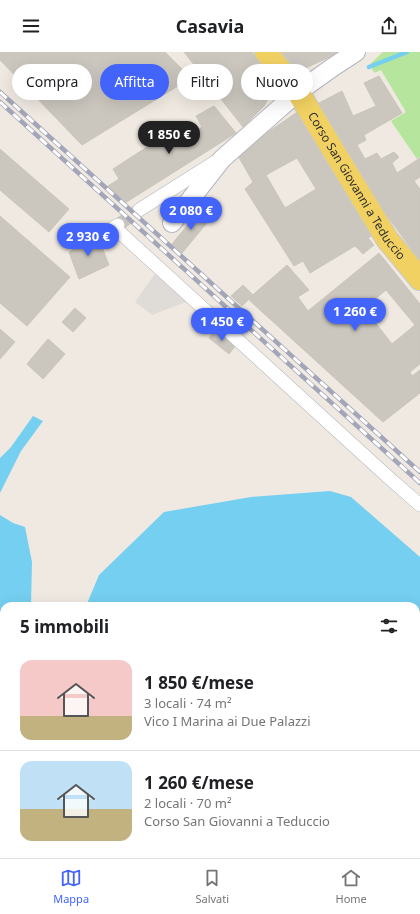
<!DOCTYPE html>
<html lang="it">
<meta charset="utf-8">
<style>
body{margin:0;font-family:"Noto Sans",sans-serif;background:#f6f6f6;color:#202124;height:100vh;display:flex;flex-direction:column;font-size:15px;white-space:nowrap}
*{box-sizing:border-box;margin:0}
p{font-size:13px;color:#757577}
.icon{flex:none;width:22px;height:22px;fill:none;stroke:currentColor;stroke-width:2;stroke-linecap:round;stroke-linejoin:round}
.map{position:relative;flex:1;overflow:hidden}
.panel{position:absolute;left:0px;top:550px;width:420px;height:256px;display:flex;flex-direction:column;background:#fff;border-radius:12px 12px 0 0;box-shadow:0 4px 16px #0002}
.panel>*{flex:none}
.banner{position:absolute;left:12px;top:12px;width:396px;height:36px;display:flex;gap:8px}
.price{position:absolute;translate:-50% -34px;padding:0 9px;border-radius:14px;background:#4264fb;color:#fff;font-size:13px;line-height:26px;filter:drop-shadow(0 1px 2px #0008)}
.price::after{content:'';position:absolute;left:50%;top:24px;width:12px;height:9px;margin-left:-6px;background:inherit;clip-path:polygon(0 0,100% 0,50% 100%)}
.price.current{background:#222;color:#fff}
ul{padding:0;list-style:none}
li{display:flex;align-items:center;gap:12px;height:100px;padding:0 20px}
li+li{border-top:1px solid #e0e0e0}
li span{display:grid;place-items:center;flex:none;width:112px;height:80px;border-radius:12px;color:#555}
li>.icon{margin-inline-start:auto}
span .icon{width:48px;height:48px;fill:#fffc;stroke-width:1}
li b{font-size:17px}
h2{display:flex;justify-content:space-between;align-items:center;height:48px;padding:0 20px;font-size:17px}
.pill{padding:0 14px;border-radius:18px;background:#fff;box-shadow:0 4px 16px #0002;font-size:14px;line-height:36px}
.pill.current{background:#4264fb;color:#fff}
header{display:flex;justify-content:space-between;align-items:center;height:52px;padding:0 20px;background:#fff;font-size:18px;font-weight:700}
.tab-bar{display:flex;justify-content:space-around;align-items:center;height:56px;border-top:1px solid #e0e0e0;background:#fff;font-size:11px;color:#757577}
.tab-bar a{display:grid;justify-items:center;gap:2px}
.tab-bar .current{color:#4264fb}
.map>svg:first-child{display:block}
.green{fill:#b6e59e}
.plaza{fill:#dfdcd8}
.water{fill:#75cff0}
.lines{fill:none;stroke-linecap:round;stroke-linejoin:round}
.stream{stroke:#75cff0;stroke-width:4.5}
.building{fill:#cbc7bf;stroke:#cbc5ba;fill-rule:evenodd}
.pedestrian-tunnel{stroke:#c8c4bd;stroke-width:13;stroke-dasharray:13 6;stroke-linecap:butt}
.pedestrian-casing{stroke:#b4b7c1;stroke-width:14}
.minor-casing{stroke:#b4b7c1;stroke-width:20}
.primary-casing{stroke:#c9c9c9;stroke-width:24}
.pedestrian{stroke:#fff;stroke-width:13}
.minor{stroke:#fff;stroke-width:18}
.primary{stroke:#f2d163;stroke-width:22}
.rail-casing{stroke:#a3a6b8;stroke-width:4.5}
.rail{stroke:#fff;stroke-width:3;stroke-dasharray:9;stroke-linecap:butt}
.labels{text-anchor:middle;stroke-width:3;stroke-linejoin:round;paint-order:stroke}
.street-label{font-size:12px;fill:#2e2e2e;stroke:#fff}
</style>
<header><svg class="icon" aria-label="menu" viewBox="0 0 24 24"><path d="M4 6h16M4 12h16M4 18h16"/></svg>Casavia<svg class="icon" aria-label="share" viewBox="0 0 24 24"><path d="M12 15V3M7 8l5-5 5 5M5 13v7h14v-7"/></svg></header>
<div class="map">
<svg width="420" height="806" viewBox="0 0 420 806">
<rect width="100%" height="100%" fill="#efe9e1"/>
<polygon class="green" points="383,0 420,0 420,105 417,107 391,69 406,60 381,18 374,21 370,12"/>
<polygon class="plaza" points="159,216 194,247 152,263 135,250"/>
<g class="water">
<polygon points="33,364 43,369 21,399 0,441 0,406 11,395"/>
<polygon points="330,439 351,445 420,505 420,806 0,806 0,463 13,471 25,475 32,510 31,554 4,554 4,802 416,802 416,554 86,554 99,523 164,460 251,445"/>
</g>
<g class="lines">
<polyline class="stream" points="369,15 407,0"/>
</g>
<g class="building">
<polygon points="0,0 165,0 191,26 82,93 0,8"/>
<polygon points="184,0 252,0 277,30 264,54 243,75"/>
<polygon points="282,0 338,0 338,1 297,20"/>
<polygon points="379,24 402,61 364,83 366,88 357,93 365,107 377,101 381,107 394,100 399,105 392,111 397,121 420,106 420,125 414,129 420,137 420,209 372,143 315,53 342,39 353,64 376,54 364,31"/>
<polygon points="214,54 236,81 125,151 108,134 119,127 113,117 178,75 185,87 202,75 196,64"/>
<path d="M299 59 375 182 368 186 374 193 363 202 355 194 310 221 303 209 294 214 245 137 253 130 237 102 246 95ZM297 106 316 137 285 156 266 123Z"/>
<polygon points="0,97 69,157 49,180 0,138"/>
<polygon points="200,158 211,166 182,201 172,192"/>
<polygon points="0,164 70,225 27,274 0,251"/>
<polygon points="98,185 109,213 79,227 69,200 78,195 75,188"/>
<path d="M379 201 420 252V312L410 320 412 324 420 318V341L383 370 248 247 287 213 309 238 298 245 308 259ZM386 238 415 273 392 292 374 269 379 265 369 252Z"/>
<polygon points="243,233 253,243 242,254 231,244"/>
<polygon points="75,256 86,266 73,280 62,270"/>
<polygon points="0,277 15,290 0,307"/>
<polygon points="216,277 236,293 229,302 209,286"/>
<polygon points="48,287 65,302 43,327 27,312"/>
</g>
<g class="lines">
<polyline class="pedestrian-tunnel" points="118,173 139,158"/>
<defs>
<g id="pedestrian">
<polyline points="139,158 215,110"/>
<polyline points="118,173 114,175 388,425 420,453"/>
</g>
<polyline id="minor" points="172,171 222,107 298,40 333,15 356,0"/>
<g id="primary">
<path id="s1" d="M266 0 298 40 387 187 420 227"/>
</g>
</defs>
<use href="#pedestrian" class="pedestrian-casing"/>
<use href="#minor" class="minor-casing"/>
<use href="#primary" class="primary-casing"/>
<use href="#pedestrian" class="pedestrian"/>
<use href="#minor" class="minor"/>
<use href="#primary" class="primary"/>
<defs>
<g id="rail">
<polyline points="0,40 420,420"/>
<polyline points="0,50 420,431"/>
</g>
</defs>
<use href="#rail" class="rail-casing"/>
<use href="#rail" class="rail"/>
</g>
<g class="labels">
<g class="street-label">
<text dy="4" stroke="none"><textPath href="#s1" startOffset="162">Corso San Giovanni a Teduccio</textPath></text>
</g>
</g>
</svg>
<b class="price current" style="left:169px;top:103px">1 850 €</b>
<b class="price" style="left:191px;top:179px">2 080 €</b>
<b class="price" style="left:88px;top:205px">2 930 €</b>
<b class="price" style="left:355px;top:280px">1 260 €</b>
<b class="price" style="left:222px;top:290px">1 450 €</b>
<div class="banner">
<a class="pill">Compra</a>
<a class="pill current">Affitta</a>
<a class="pill">Filtri</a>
<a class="pill">Nuovo</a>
</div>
<section class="panel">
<h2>5 immobili<svg class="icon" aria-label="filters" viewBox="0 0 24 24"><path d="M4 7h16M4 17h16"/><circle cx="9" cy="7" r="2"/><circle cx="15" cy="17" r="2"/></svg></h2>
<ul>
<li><span style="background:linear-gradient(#f6c9c9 70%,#c2b280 0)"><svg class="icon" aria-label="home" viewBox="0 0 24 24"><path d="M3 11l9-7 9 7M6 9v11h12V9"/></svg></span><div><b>1 850 €/mese</b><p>3 locali · 74 m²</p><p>Vico I Marina ai Due Palazzi</p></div></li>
<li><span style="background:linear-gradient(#bfe0f5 60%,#c2b280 0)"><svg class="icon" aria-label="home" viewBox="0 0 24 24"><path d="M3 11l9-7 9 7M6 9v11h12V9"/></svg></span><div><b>1 260 €/mese</b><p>2 locali · 70 m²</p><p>Corso San Giovanni a Teduccio</p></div></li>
</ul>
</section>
</div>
<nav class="tab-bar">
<a class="current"><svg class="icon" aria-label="map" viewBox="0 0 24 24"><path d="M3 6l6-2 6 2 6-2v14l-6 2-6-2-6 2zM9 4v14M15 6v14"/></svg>Mappa</a>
<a><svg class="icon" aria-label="saved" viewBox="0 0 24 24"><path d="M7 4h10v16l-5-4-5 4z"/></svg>Salvati</a>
<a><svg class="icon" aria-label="home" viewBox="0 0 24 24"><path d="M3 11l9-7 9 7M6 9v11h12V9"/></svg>Home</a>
</nav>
